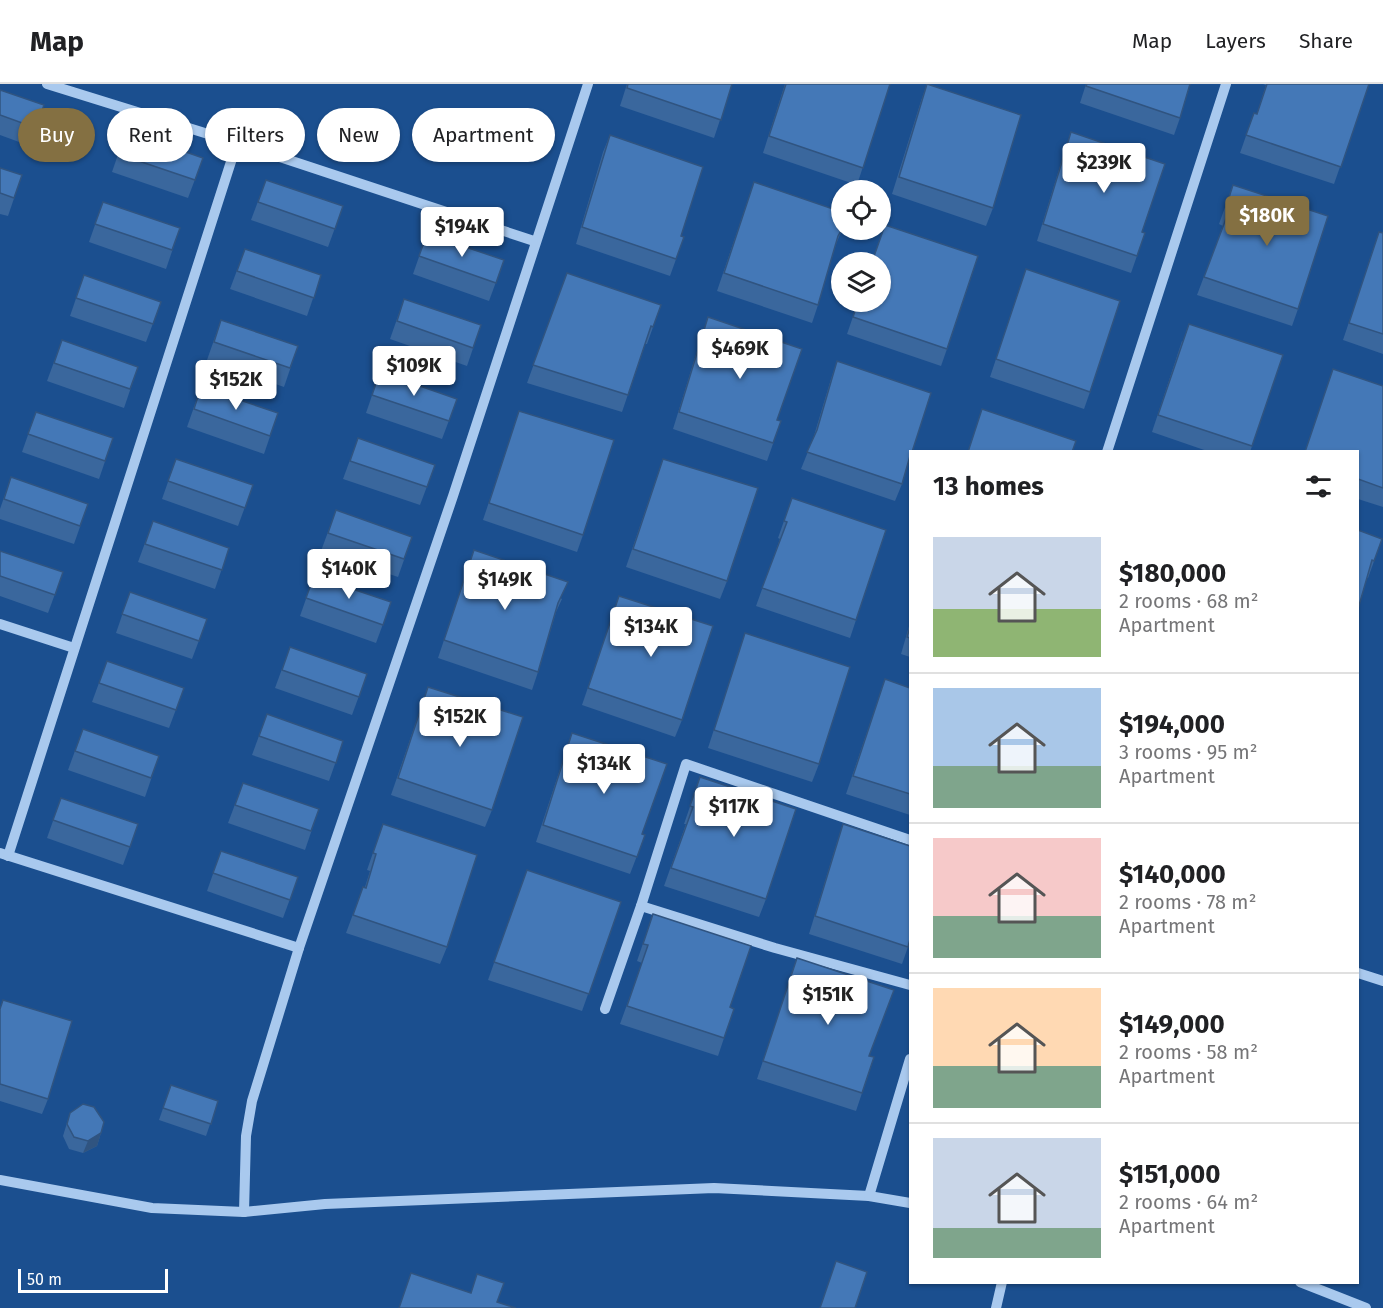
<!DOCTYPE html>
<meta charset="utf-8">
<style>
body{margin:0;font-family:"Fira Sans",sans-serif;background:#f2f2f2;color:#202124;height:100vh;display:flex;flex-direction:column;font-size:22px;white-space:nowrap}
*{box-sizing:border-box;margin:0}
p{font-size:20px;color:#757577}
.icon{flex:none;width:33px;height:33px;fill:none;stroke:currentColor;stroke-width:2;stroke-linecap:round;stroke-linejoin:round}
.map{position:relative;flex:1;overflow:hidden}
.sheet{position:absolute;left:909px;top:366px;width:450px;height:834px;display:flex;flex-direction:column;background:#fff;border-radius:0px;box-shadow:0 2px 4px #0004}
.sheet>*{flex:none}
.top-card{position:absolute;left:18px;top:24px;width:570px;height:54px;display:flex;gap:12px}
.tools{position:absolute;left:831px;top:96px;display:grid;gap:12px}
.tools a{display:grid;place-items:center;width:60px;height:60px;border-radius:50%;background:#fff;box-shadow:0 2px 4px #0004;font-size:30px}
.scale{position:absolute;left:18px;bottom:15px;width:150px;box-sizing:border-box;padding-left:6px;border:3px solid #fff;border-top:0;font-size:16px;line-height:21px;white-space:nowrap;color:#fff;-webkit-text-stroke:4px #1b4f8f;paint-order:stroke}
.price{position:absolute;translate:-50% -51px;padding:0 14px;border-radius:6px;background:#fff;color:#222;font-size:20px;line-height:39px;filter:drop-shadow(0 2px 3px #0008)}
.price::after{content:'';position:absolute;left:50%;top:36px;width:18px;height:14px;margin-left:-9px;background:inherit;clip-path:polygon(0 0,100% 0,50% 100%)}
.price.active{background:#847042;color:#fff}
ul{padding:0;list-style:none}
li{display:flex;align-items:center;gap:18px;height:150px;padding:0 24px}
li+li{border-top:2px solid #e0e0e0}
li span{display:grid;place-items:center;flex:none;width:168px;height:120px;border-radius:0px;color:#555}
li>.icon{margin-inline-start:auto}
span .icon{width:72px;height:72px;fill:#fffc;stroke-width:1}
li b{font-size:26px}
h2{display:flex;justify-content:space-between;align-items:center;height:72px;padding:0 24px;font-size:26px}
.tag{padding:0 21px;border-radius:27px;background:#fff;box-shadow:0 2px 4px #0004;font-size:21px;line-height:54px}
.tag.active{background:#847042;color:#fff}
header{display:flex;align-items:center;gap:36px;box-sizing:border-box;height:84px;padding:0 30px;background:#fff;border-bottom:2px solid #e0e0e0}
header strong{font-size:28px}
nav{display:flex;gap:33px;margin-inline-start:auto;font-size:21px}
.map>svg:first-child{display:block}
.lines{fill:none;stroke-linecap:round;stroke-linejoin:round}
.minor{stroke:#a9c9ee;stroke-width:10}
.wall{fill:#3a679d}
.shaded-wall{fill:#305480}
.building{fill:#4478b7;stroke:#305480;stroke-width:1.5}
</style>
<header>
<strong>Map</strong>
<nav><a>Map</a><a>Layers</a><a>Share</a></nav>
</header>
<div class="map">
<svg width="1383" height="1224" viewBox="0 0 1383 1224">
<rect width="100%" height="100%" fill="#1b4f8f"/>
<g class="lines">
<g class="minor">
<polyline points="47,0 237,59 534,157"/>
<polyline points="1107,368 1226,0"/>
<polyline points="0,540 74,564"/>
<polyline points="0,769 299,864"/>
<polyline points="8,772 237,59"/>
<polyline points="641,822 775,864 910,901"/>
<polyline points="1358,889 1383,897"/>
<polyline points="605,925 641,822 686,680 910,756"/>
<polyline points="0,1096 152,1124 244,1128 325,1120 714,1104 869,1112 910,1119"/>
<polyline points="869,1112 910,975"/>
<polyline points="244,1128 246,1052 252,1017 299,864 453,412 588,0"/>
<polyline points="1300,1198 1366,1224"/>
<polyline points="996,1224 1002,1198"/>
</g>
</g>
<g class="wall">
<polygon points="627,0 732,0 714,54 620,22"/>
<polygon points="785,0 890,0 857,101 763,69"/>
<polygon points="927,0 993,124 986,142 892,110 921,17"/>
<polygon points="1086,0 1190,0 1180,34 1174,51 1080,19"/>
<polygon points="1263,0 1369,0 1334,100 1240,69 1254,29 1257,30 1266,1"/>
<polygon points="0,6 44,21 30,62 0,51"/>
<polygon points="126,47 203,74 188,114 112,88"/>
<polygon points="1071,48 1142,148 1145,149 1131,189 1037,157 1065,66"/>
<polygon points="610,51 681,152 684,153 670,192 576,160 603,68"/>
<polygon points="0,84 22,91 8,132 0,130"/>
<polygon points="266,96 343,122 328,163 251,136"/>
<polygon points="754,98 842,146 836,160 818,221 812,239 717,207"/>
<polygon points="1233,101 1298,225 1292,242 1197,211 1223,142 1219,140"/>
<polygon points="103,118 180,144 166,185 89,158"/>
<polygon points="1379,148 1383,149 1383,270 1343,256"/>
<polygon points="427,150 504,176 489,217 413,190"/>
<polygon points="245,165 321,191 307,232 230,205"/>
<polygon points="1026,185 1090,308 1084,325 990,293"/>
<polygon points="567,189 661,221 647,260 645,260 622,328 527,299"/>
<polygon points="84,191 161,218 146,258 70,232"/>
<polygon points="404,215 481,241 467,282 390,255"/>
<polygon points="858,218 947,265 941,282 847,250"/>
<polygon points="708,233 777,336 781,337 767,377 673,345 702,251"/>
<polygon points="221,236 298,262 284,303 207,276"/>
<polygon points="62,256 138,283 124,324 47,297"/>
<polygon points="1182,257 1283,271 1250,368 1210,368 1152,348"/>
<polygon points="837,277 902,400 895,417 801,385 813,355 831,295"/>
<polygon points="1333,285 1383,302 1383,423 1358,415 1358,368 1305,368"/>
<polygon points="380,288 457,315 442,355 366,329"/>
<polygon points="201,303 278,329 264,370 187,343"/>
<polygon points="519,327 583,451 577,468 483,436"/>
<polygon points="36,328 113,354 99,395 22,368"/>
<polygon points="358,354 435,381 420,421 343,395"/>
<polygon points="176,375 253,401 238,442 162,415"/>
<polygon points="663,375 727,497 720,515 626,483"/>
<polygon points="11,393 88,420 74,460 0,435 0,425"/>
<polygon points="792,414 856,536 850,554 756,522 780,455 778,454"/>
<polygon points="336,426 412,453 398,493 321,467"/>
<polygon points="153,437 229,464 215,505 138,478"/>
<polygon points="1358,446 1382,455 1368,494 1367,494"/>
<polygon points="474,466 562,515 556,528 538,588 532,606 438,574"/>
<polygon points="0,467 63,488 48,529 0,512"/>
<polygon points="314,492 391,518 376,559 300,532"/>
<polygon points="130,508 207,535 192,575 116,549"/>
<polygon points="619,512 682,636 675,653 582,621"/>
<polygon points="910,539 910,573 901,570"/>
<polygon points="745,549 819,680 812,698 708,664"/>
<polygon points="290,563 367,590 352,631 275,604"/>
<polygon points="107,577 184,604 169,644 92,618"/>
<polygon points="885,595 910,604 910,731 846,710"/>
<polygon points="428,603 492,726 485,743 391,711"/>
<polygon points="267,630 343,657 329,697 252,671"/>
<polygon points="83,645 159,672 145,713 68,686"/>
<polygon points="572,649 642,750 645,751 630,790 536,758"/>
<polygon points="700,693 766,815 759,833 664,802 686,740 684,740"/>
<polygon points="243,699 319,725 305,766 228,739"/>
<polygon points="61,714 138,740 123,781 47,754"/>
<polygon points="383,740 447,863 440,880 346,849 363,803 365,803 370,787 367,786"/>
<polygon points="843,740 908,863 902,880 809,850 837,758"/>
<polygon points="221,767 298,793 283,834 207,807"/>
<polygon points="527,786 621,818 582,927 488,896"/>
<polygon points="653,830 730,923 724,954 718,972 620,940 642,879 637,877"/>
<polygon points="797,874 869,972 862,1009 856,1027 757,995"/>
<polygon points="0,924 48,1015 42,1030 0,1017"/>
<polygon points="171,1001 218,1017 206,1052 159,1036"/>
<polygon points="70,1029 101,1049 97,1062 83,1069 69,1065 63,1052"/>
</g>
<polygon class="shaded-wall" points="101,1049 97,1062 83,1069 88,1057"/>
<g class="building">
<polygon points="628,0 732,0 721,36 627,4"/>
<polygon points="786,0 890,0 863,84 769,52"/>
<polygon points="927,0 1021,31 993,124 899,93"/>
<polygon points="1087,0 1190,0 1180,34 1086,2"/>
<polygon points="1267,0 1369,0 1341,83 1246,51 1254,29 1257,30"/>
<polygon points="0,6 44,21 36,44 0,31"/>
<polygon points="126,47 203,74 195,96 118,70"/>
<polygon points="1071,48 1165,80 1142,148 1145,149 1137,172 1043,140"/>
<polygon points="610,51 703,83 681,152 684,153 676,175 582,143"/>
<polygon points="0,84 22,91 14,114 0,109"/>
<polygon points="266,96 343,122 335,145 258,118"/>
<polygon points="754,98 842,128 842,145 838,152 818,221 724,189"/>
<polygon points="1233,101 1328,132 1298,225 1204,193 1230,124 1226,123"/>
<polygon points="103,118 180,144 172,166 95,140"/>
<polygon points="885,141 978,172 947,265 853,233 858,218 880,218 880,178 872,178"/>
<polygon points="1379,148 1383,149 1383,250 1349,239"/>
<polygon points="427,150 504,176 496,199 419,172"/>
<polygon points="245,165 321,191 314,214 237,187"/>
<polygon points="1026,185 1120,217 1090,308 996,275"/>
<polygon points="567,189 661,221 653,243 651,242 628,311 533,281"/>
<polygon points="84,191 161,218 153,240 76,214"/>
<polygon points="404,215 481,241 473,264 397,237"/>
<polygon points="708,233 802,265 777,336 781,337 773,359 679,328"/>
<polygon points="221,236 298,262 290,284 214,258"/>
<polygon points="1189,240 1283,271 1252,362 1158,331"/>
<polygon points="62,256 138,283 130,305 54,279"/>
<polygon points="837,277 931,309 912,368 910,368 910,372 902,400 807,368 817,346"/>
<polygon points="1333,285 1383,302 1383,404 1358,395 1358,368 1305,368"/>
<polygon points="380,288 457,315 449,337 372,311"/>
<polygon points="201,303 278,329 270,352 194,325"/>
<polygon points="982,325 1076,357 1072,368 968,368"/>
<polygon points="519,327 614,356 583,451 489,419"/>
<polygon points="36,328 113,354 105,377 28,350"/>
<polygon points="358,354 435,381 427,403 350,377"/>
<polygon points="176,375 253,401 245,424 168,397"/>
<polygon points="663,375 758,404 727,497 633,465"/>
<polygon points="11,393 88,420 80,442 4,415"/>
<polygon points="792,414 886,446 856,536 762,504 787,438 784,437"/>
<polygon points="336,426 412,453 404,475 328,449"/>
<polygon points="153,437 229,464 222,486 145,460"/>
<polygon points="1358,446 1382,455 1374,477 1372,476 1358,525"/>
<polygon points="474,466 568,498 558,519 538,588 444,556"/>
<polygon points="0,467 63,488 55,511 0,492"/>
<polygon points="314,492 391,518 383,541 306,514"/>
<polygon points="130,508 207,535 199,557 122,530"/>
<polygon points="619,512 713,542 682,636 588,604"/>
<polygon points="910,543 910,554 907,553"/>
<polygon points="745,549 850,583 819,680 714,646"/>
<polygon points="290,563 367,590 359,613 282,586"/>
<polygon points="107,577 184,604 176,626 99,599"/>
<polygon points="885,595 910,604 910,710 853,692"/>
<polygon points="428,603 523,633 492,726 398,694"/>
<polygon points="267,630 343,657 336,679 259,652"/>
<polygon points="83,645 159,672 151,694 75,667"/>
<polygon points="572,649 667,680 642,750 645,751 637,773 543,741"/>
<polygon points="700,693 796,725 766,815 671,784 693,723 690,722"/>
<polygon points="243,699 319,725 311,747 235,721"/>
<polygon points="61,714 138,740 130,763 53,736"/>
<polygon points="383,740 477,771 447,863 353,831 363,803 366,804 376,770 373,769"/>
<polygon points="843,740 910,762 910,855 908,863 815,832"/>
<polygon points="221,767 298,793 290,816 213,789"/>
<polygon points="527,786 621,818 589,910 494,878"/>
<polygon points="653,830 751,862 730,923 734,925 724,954 627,922 648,861 643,860"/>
<polygon points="797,874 894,906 869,972 874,973 862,1009 763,977"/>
<polygon points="3,916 72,937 48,1015 0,1000 0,925"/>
<polygon points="171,1001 218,1017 211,1040 163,1024"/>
<polygon points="83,1020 94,1023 104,1038 101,1049 88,1057 74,1053 67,1040 70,1029"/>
<polygon points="836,1177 867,1188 855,1224 820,1224"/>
<polygon points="411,1189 471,1209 477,1190 504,1199 497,1218 516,1224 399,1224"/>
</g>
</svg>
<div class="tools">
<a><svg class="icon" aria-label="locate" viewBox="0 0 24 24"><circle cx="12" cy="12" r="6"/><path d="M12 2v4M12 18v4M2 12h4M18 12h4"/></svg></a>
<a><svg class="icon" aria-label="layers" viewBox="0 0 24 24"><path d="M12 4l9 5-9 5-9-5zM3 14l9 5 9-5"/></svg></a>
</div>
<div class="scale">50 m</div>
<b class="price" style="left:1104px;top:110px">$239K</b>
<b class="price active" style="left:1267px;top:163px">$180K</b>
<b class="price" style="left:462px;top:174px">$194K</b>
<b class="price" style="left:740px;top:296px">$469K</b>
<b class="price" style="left:414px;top:313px">$109K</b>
<b class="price" style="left:236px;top:327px">$152K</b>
<b class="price" style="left:349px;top:516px">$140K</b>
<b class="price" style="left:505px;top:527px">$149K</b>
<b class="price" style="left:651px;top:574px">$134K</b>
<b class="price" style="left:460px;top:664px">$152K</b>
<b class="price" style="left:604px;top:711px">$134K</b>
<b class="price" style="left:734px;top:754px">$117K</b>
<b class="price" style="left:828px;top:942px">$151K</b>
<div class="top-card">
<a class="tag active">Buy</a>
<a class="tag">Rent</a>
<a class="tag">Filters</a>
<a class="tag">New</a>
<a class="tag">Apartment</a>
</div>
<section class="sheet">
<h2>13 homes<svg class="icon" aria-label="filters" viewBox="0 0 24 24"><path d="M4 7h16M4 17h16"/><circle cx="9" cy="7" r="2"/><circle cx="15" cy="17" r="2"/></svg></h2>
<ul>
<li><span style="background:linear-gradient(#c9d6e8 60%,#8fb573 0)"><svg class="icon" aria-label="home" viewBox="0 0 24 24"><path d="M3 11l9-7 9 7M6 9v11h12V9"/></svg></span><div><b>$180,000</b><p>2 rooms · 68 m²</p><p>Apartment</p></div></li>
<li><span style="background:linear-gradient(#a9c7e8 65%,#7fa58c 0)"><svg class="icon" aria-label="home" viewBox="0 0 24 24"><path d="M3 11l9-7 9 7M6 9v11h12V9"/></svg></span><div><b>$194,000</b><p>3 rooms · 95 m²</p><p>Apartment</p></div></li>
<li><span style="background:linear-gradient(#f6c9c9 65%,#7fa58c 0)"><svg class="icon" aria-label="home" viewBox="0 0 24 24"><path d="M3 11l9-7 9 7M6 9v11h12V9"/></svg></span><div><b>$140,000</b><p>2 rooms · 78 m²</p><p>Apartment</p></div></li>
<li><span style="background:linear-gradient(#ffd9b3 65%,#7fa58c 0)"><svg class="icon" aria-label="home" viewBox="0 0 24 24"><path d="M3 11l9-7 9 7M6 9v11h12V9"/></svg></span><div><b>$149,000</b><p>2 rooms · 58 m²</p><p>Apartment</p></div></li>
<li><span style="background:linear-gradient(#c9d6e8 75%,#7fa58c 0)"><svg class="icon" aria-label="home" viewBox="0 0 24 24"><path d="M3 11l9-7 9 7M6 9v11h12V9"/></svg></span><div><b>$151,000</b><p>2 rooms · 64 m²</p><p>Apartment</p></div></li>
</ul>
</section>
</div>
